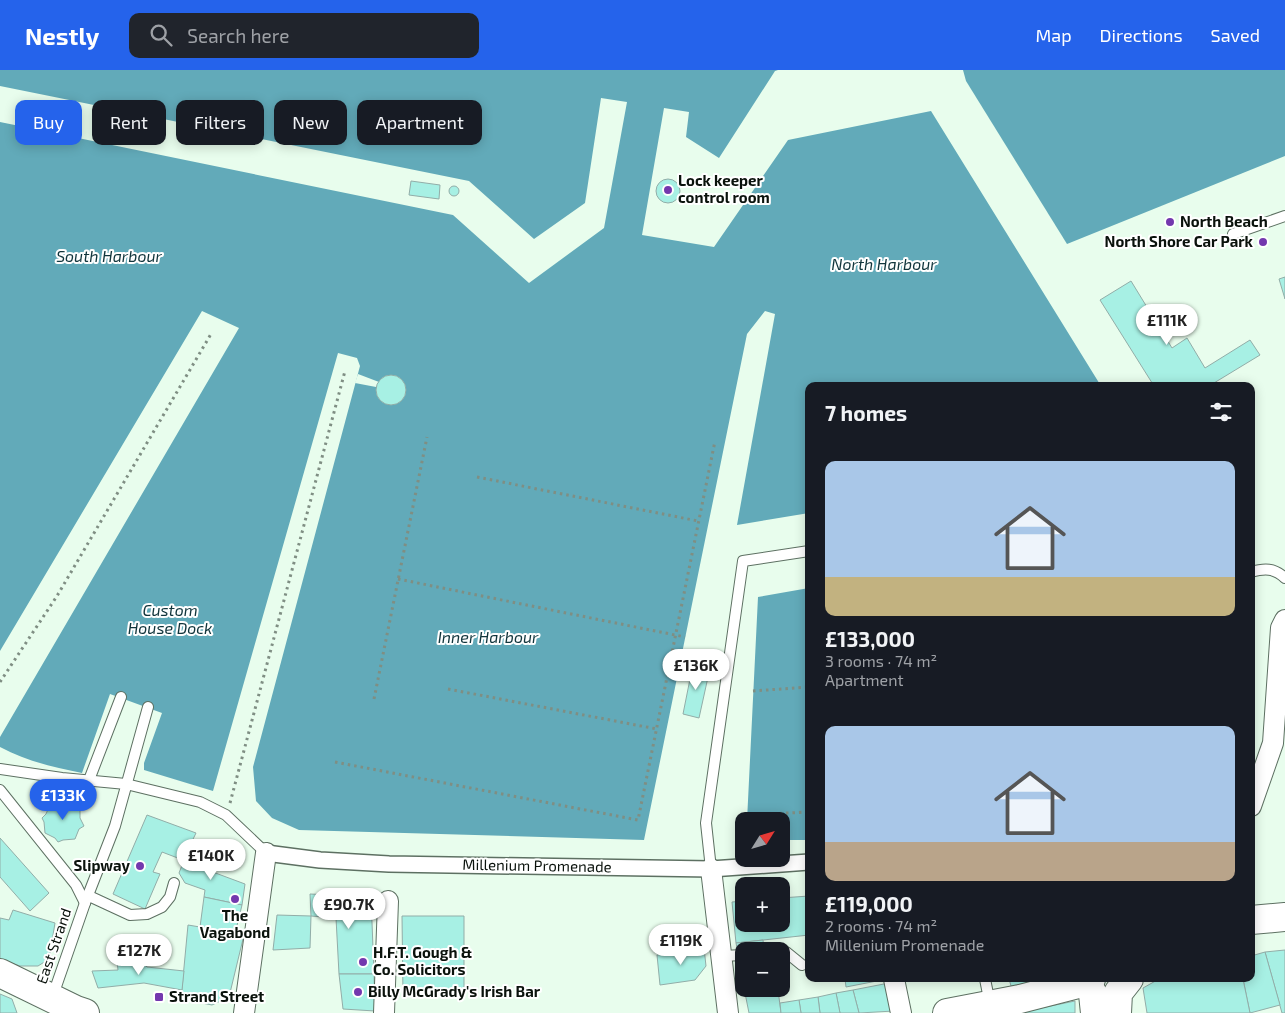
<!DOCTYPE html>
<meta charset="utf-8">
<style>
body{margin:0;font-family:"Exo 2",sans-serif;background:#20242c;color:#f1f3f6;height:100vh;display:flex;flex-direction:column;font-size:19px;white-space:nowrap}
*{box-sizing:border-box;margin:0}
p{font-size:16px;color:#9ea1a6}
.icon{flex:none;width:28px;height:28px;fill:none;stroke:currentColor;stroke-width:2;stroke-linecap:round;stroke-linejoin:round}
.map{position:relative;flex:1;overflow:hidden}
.details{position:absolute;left:805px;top:312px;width:450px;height:600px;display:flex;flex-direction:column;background:#171b24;border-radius:10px;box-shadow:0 2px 12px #0003}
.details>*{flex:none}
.top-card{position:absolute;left:15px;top:30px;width:475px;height:45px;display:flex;gap:10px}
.needle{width:32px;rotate:53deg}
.buttons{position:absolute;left:735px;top:742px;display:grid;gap:10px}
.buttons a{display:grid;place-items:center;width:55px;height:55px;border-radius:10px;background:#171b24;box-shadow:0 2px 12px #0003;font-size:25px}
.price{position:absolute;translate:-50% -42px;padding:0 11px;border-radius:18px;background:#fff;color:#222;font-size:16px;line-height:32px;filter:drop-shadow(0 1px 2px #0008)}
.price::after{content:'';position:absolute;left:50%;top:30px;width:15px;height:11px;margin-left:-8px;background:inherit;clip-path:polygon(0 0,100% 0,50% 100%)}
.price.selected{background:#2563eb;color:#fff}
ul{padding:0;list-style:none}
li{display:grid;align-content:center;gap:10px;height:265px;padding:0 20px}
li span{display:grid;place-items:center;height:155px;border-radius:10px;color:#555}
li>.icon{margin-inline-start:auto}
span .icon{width:90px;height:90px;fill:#fffc;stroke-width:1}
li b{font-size:21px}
h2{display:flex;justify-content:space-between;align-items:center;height:60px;padding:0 20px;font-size:21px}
.tag{padding:0 18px;border-radius:10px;background:#171b24;box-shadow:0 2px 12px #0003;font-size:18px;line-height:45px}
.tag.selected{background:#2563eb;color:#fff}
header{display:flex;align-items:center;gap:30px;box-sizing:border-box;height:70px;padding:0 25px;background:#2563eb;color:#fff}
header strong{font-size:24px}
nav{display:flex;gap:28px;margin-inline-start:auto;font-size:18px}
.search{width:350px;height:45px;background:#20242c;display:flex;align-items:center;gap:12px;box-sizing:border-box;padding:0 18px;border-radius:10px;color:#9ea1a6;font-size:19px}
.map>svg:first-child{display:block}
.water{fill:#62aab9}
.pier{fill:#e8fded}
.building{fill:#a7f0e4;stroke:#92ada8}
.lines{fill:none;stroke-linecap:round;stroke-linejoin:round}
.service-casing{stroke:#5d7062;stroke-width:12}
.pedestrian-casing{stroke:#5d7062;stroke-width:18}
.minor-casing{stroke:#5d7062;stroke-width:22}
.secondary-casing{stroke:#5d7062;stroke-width:30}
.primary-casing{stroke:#5d7062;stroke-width:30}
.path{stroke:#7f8e83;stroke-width:3;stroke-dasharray:2.5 4;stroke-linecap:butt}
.service{stroke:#fff;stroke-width:10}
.pedestrian{stroke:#fff;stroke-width:15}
.minor{stroke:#fff;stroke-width:20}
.secondary{stroke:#fff;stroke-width:28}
.primary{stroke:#fff;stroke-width:28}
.poi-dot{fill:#7338ae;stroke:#fff;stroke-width:2}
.labels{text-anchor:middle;stroke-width:4;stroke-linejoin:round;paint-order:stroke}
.poi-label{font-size:15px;font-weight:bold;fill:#0a120c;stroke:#fff;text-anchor:start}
.street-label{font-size:15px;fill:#0a120c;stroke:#fff}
.water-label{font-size:16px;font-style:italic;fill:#11353c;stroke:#fff}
</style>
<header>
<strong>Nestly</strong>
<div class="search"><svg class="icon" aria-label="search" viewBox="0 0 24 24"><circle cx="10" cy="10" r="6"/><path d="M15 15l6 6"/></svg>Search here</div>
<nav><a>Map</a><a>Directions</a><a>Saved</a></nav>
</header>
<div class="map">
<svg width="1285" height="943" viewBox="0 0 1285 943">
<rect width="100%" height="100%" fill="#e8fded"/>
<g class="water">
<path d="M0 0H778L775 1 719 88 686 67 689 42 664 38 642 165 714 177 788 70 931 41 1101 316H809V443L737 455 775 244 765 241 747 264 644 770 299 760 272 748 256 731 253 697 360 296 357 288 338 283 213 721 144 700V693L162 643 110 624 82 703C53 697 26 691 0 677V667L239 258 202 241 0 581V52L453 145 529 213 604 158 627 32 601 28 585 133 534 169 469 111 0 16Z"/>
<polygon points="963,0 1285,0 1285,86 1067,174 966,11"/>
<polygon points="809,518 809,770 781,770 781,751 747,751 758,527"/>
</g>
<polygon class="pier" points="358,304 379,312 376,317 355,313"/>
<g class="building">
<circle cx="668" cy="121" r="12"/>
<polygon points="411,111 440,115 439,129 409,125"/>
<circle cx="454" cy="121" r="5"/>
<polygon points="1285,207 1285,229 1279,209"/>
<polygon points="1131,211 1172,278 1187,268 1205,298 1250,270 1260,285 1209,316 1154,316 1100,230"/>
<circle cx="391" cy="320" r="15"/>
<polygon points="693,594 710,598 699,648 683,644"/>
<polygon points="67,731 70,734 80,739 80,748 84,756 79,759 75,769 63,770 58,772 55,768 45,763 44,752 42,748 46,744 50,735"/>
<polygon points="147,745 196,763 183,790 162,782 153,802 160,804 145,839 113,824"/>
<polygon points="0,768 49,823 30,841 0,807"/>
<polygon points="188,780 202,786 202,798 245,814 242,835 204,827 205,820 185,813 179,803"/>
<polygon points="310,824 371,827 374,904 339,904 336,848 311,846"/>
<polygon points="809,826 809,865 736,873 732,832 744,831 744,854 781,854 781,828"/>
<polygon points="204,827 242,835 234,868 243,869 229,927 212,935 181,929 188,855 200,857"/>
<polygon points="13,840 55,853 49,889 38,896 20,896 0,889 0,848 9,850"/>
<polygon points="277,845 311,846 310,878 273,880"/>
<polygon points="402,846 464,846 464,924 403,925"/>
<polygon points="763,870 764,881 744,881 744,916 736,873"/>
<polygon points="704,878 706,896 695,910 660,915 657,885"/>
<polygon points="1285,880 1285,943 1282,943 1265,882"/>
<polygon points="1265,882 1280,935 1250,943 1243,909 1251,909 1251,886"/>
<polygon points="117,891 142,891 147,897 184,901 182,920 144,913 98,918 92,901 118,900"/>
<polygon points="339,904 374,904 375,941 343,939"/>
<polygon points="845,909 881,909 882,910 846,917"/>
<polygon points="1009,909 1028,909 1029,913 1011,916"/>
<polygon points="1159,909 1243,909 1250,943 1147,943 1143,918"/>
<polygon points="889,913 894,941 859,943 853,920"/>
<polygon points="744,919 771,919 771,920 745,923"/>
<polygon points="778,920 781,943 749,943 745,923"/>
<polygon points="853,920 859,943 840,943 836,923"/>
<polygon points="836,923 840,943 820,943 818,927"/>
<polygon points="0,924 12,929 17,943 0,943"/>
<polygon points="818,927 820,943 801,943 799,930"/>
<polygon points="799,930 801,943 781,943 780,933"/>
<polygon points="1075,931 1075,943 1026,943 1026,941"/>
</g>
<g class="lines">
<defs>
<g id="service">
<polyline points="1233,164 1285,146"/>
<path d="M1251 502C1265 498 1274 498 1285 508"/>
<polyline points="0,699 62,708 126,714 200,732 226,745 266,783"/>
<polyline points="89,710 121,627"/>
<polyline points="0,720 76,815 85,833"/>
<polyline points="711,799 706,753 743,491 809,481"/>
<polyline points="89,826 130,845 147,844 162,837 170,827 174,813"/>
<polyline points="781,882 786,882 802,895"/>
<polyline points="721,886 744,885"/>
<polyline points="985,909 990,934"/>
<polyline points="52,928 85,833 115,756 148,637"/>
</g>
<polyline id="pedestrian" points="266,783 320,790 389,794 711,799 809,792"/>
<g id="minor">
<polyline points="1251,736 1273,673 1281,558 1285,550"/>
<polyline points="711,799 728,943"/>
<polyline points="894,909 901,943"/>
<polyline points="244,943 266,783"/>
<polyline points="384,943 388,831"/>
</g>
<polyline id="secondary" points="0,903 76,940 85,943"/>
<g id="primary">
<polyline points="1251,850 1285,847"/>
<polyline points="1086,912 1093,924 1095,943"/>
<polyline points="947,943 1020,929 1086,912 1091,909"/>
<polyline points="1117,943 1118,923 1129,909"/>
</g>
</defs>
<use href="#service" class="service-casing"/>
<use href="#pedestrian" class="pedestrian-casing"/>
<use href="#minor" class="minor-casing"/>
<use href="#secondary" class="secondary-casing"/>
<use href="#primary" class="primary-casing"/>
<g class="path">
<polyline points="477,407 698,451"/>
<polyline points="398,509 685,567"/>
<polyline points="0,612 57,526 211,264"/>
<polyline points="448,619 657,659"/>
<polyline points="753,621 809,617"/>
<polyline points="374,629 427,367"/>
<polyline points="335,692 638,750 715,371"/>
<polyline points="230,733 345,301"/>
<polyline points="747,745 809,742"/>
</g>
<use href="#service" class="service"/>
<use href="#pedestrian" class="pedestrian"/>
<use href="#minor" class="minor"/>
<use href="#secondary" class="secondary"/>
<use href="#primary" class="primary"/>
</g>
<g class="poi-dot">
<circle cx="668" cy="120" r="5"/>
<circle cx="1170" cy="152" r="5"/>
<circle cx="1263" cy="172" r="5"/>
<circle cx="140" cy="796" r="5"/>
<circle cx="235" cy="829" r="5"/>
<circle cx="363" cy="892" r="5"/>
<circle cx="358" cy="922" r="5"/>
<rect x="154" y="922" width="10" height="10" rx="2.5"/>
</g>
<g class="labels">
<g class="poi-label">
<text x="678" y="116">Lock keeper<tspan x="678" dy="17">control room</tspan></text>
<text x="1180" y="157">North Beach</text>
<text x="1253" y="177" text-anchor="end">North Shore Car Park</text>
<text x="130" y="801" text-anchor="end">Slipway</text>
<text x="235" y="851" text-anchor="middle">The<tspan x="235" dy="17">Vagabond</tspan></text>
<text x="373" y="888">H.F.T. Gough &amp;<tspan x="373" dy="17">Co. Solicitors</tspan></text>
<text x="368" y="927">Billy McGrady's Irish Bar</text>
<text x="169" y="932">Strand Street</text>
</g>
<g class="street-label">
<text transform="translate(537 796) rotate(1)" y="5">Millenium Promenade</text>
<text transform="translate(54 876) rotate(-71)" y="5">East Strand</text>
</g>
<g class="water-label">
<text x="109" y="192">South Harbour</text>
<text x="884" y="200">North Harbour</text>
<text x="170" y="546">Custom<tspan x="170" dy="18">House Dock</tspan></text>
<text x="488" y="573">Inner Harbour</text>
</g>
</g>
</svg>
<div class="buttons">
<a><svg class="needle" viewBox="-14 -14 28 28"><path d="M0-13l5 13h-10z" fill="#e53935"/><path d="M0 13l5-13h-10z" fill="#9ea1a6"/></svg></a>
<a>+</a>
<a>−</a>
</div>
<b class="price" style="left:1167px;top:276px">£111K</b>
<b class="price" style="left:696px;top:621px">£136K</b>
<b class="price selected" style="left:63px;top:751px">£133K</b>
<b class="price" style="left:211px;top:811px">£140K</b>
<b class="price" style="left:349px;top:860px">£90.7K</b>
<b class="price" style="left:681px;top:896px">£119K</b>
<b class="price" style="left:139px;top:906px">£127K</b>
<div class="top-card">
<a class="tag selected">Buy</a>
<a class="tag">Rent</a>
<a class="tag">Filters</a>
<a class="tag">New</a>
<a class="tag">Apartment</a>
</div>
<section class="details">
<h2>7 homes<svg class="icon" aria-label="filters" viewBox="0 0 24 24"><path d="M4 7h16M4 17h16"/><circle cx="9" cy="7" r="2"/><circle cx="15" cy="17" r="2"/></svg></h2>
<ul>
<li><span style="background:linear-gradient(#a9c7e8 75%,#c2b280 0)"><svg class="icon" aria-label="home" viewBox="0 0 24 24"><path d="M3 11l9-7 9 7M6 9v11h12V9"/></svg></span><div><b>£133,000</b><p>3 rooms · 74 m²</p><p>Apartment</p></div></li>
<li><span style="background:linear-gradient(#a9c7e8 75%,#b9a48a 0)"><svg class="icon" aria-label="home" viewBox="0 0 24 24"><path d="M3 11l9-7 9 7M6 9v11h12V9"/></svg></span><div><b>£119,000</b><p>2 rooms · 74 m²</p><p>Millenium Promenade</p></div></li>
</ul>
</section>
</div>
